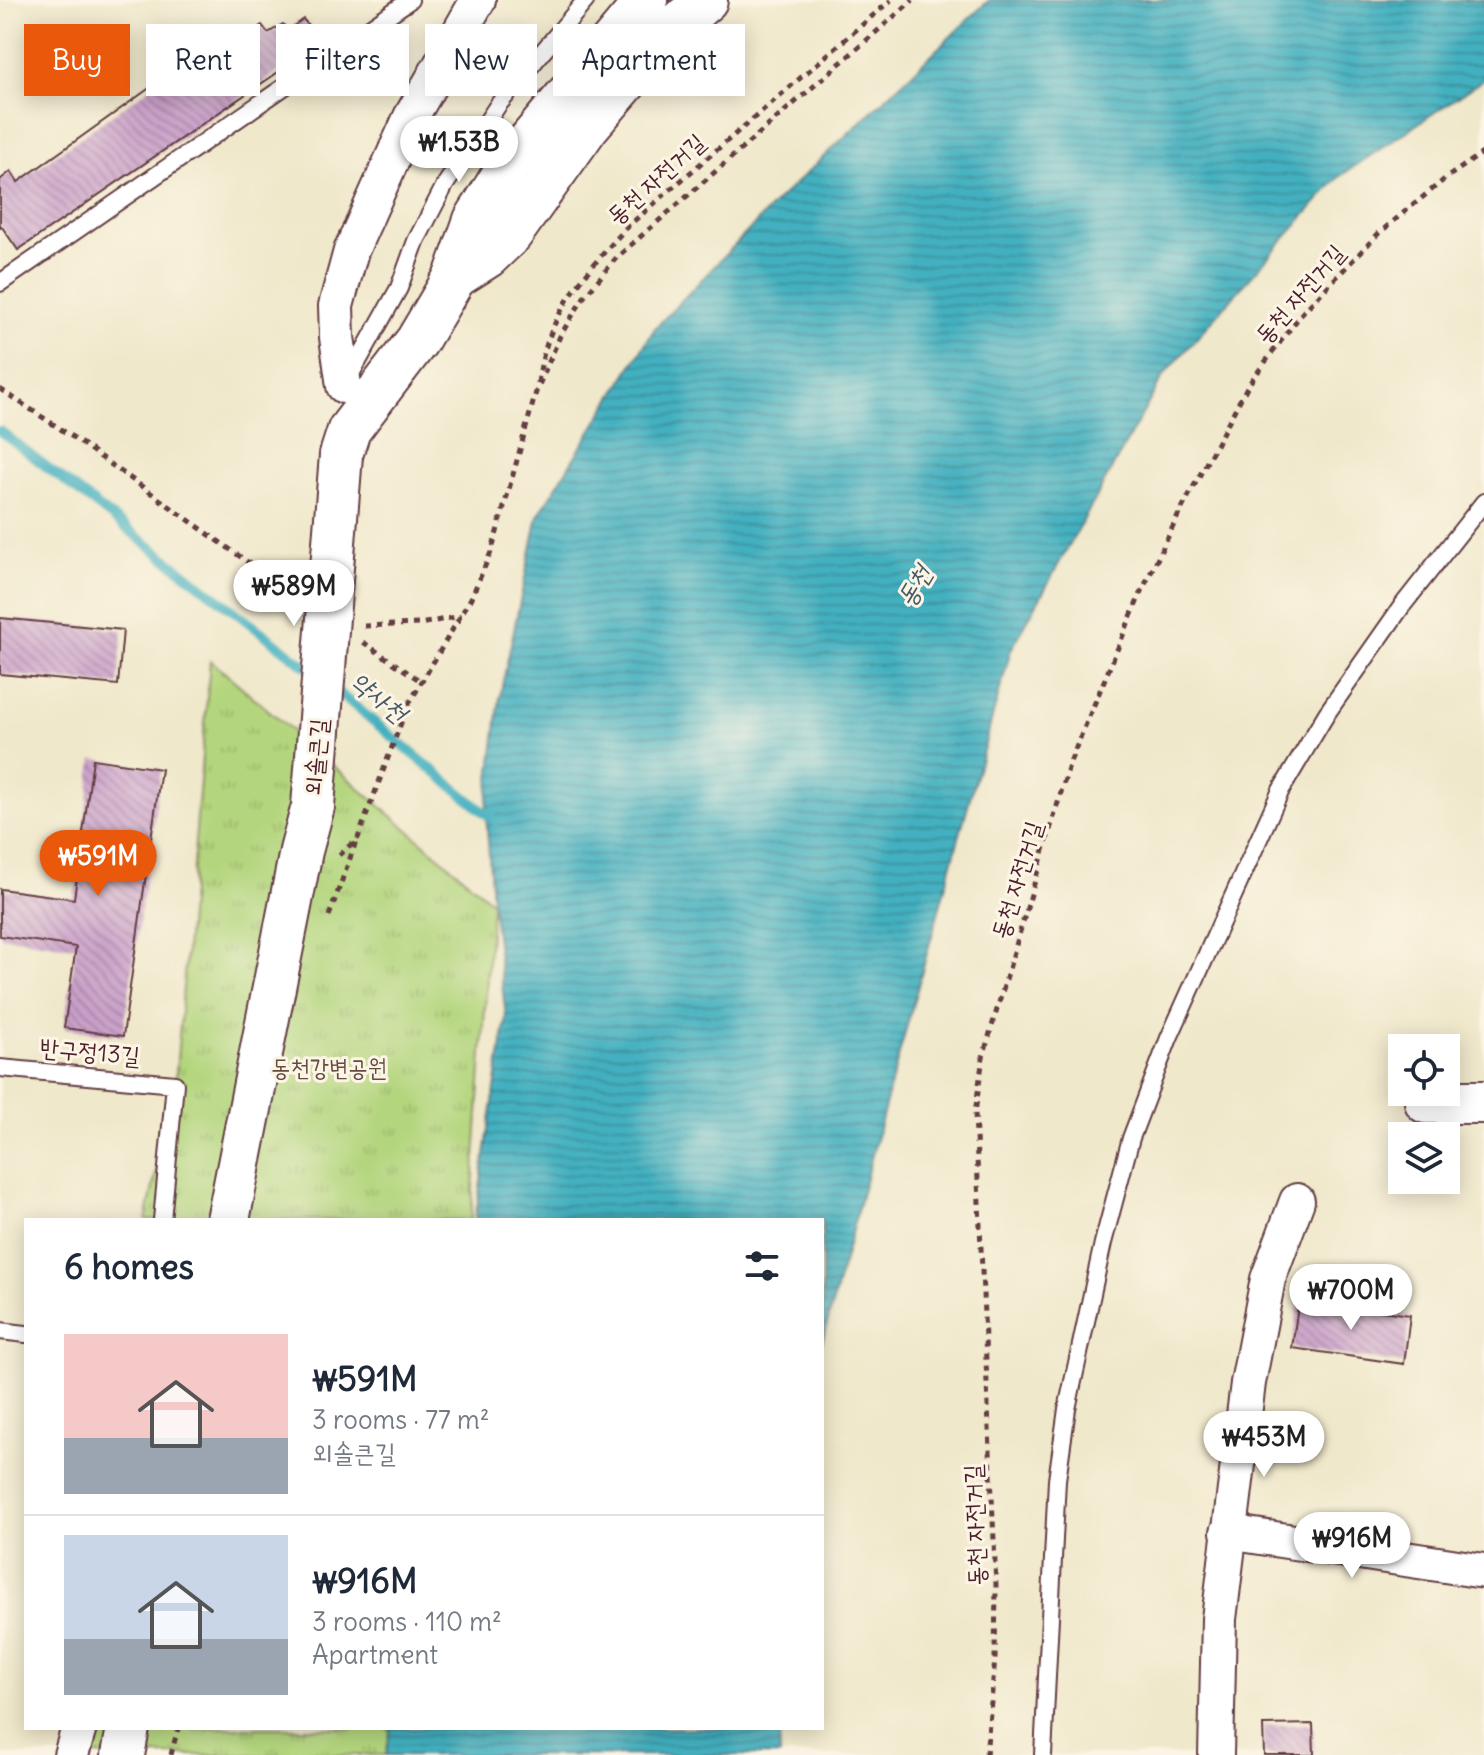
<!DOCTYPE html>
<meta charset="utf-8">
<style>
body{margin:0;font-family:Delius,"Poor Story",sans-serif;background:#f2f2f3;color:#1f2937;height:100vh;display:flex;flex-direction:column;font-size:30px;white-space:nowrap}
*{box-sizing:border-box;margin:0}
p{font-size:26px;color:#747a83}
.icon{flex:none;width:44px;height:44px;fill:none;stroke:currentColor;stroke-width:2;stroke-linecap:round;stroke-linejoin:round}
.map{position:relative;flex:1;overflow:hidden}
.details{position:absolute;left:24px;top:1218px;width:800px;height:512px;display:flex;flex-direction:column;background:#fff;border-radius:0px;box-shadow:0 4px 20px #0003}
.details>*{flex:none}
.top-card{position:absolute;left:24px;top:24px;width:800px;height:72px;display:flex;gap:16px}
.buttons{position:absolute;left:1388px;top:1034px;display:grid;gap:16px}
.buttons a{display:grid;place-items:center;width:72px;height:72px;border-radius:0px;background:#fff;box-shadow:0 4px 20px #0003;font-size:40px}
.price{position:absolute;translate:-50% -68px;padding:0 18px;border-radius:28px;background:#fff;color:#222;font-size:26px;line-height:52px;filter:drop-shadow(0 2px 4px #0008)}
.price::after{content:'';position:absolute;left:50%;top:48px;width:24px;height:18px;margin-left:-12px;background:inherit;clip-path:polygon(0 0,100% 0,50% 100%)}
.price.current{background:#ea580c;color:#fff}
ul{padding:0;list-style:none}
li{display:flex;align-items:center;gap:24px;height:200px;padding:0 40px}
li+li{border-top:2px solid #e0e1e3}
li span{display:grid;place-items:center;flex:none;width:224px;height:160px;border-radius:0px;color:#555}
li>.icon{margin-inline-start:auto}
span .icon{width:96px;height:96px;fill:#fffc;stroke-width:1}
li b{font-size:34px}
h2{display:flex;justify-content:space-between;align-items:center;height:96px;padding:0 40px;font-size:34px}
.pill{padding:0 28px;border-radius:0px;background:#fff;box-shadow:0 4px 20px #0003;font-size:28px;line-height:72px}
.pill.current{background:#ea580c;color:#fff}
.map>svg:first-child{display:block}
.park{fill:url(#park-tufts);stroke:#7e7a54;stroke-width:2}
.water{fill:url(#water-rules);stroke:#466876;stroke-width:2}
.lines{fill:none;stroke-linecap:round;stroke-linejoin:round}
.stream{stroke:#43b0c0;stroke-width:10}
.building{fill:url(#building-back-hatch)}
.service-casing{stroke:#633d43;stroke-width:20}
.minor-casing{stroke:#633d43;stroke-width:38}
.tertiary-casing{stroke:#633d43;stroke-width:46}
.path{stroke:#633d43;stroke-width:5;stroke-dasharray:6 6;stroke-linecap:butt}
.service{stroke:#fff;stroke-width:16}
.minor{stroke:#fff;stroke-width:34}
.tertiary{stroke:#fff;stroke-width:42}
.tertiary-bridge-casing{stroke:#633d43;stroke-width:46;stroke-linecap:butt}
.tertiary-bridge{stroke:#fff;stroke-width:42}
.labels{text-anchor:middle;stroke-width:6;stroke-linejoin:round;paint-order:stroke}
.street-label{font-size:24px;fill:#4a1f2b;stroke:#fcf5e5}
.park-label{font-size:24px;fill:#644c40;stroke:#fcf5e5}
.water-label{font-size:26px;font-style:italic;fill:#475967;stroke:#fcf5e5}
</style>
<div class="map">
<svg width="1484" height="1755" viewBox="0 0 1484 1755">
<defs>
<pattern id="park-tufts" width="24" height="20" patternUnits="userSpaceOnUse" patternTransform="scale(2)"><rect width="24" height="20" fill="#b3d57d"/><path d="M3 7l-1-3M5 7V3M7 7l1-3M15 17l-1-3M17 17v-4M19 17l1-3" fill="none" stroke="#9bb66c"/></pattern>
<pattern id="water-rules" width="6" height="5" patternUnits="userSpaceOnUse" patternTransform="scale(2)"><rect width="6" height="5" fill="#43b0c0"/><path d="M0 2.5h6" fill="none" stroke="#3a8f9c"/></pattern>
<pattern id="building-back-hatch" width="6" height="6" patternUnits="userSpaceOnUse" patternTransform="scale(2)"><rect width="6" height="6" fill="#c99fc9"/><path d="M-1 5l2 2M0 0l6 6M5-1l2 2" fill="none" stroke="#a581a3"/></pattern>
</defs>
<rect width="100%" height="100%" fill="#fcf5e5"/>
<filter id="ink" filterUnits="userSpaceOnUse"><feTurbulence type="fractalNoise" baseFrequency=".0125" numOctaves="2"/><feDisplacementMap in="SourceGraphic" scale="16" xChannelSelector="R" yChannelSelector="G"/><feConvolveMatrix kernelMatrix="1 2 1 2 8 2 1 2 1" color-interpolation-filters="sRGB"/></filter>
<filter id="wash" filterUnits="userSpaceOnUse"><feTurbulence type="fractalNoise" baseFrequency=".006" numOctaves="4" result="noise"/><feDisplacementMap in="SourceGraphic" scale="32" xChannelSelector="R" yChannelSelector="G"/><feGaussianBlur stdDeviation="1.8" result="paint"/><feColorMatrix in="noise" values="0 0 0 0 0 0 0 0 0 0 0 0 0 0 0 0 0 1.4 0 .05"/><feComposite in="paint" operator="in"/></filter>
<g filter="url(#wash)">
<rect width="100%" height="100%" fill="#f0e8cb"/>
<g class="park">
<polygon points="210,660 492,902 471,1220 146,1220 175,1084"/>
<polygon points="75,1728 391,1728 386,1755 65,1755"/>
</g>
<g class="water">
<polygon points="989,0 1484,0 1484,79 1339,177 1164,375 1011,650 893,1076 822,1343 822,1220 475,1220 506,1017 492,902 486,812 500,696 538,516 655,328 777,201"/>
<polygon points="391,1728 779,1728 780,1755 386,1755"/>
</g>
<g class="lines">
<g class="stream">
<polyline points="0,431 312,671"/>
<polyline points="334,689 495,821"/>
</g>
</g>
<g id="blocks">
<g class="building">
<polygon points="303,19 322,42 18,250 2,227 0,228 0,180 11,171 18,182 214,42 222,51 262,25 268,33 283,24 288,30"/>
<polygon points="0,618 123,630 118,685 0,674"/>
<polygon points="93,759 161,769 123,1036 64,1028 76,947 0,936 0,889 74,899"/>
<polygon points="1299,1299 1410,1315 1404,1364 1292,1348"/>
<polygon points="1313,1724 1314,1755 1264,1755 1263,1725"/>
</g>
</g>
</g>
<g filter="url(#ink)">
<use href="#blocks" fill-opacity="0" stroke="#633d43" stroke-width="2"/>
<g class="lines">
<defs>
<g id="service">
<polyline points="0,283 410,0"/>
<polyline points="348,379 399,288 416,241 445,185 498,105 586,0"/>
<polyline points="0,1068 175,1084 162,1220"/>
<polyline points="0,1331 26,1334"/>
<polyline points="1043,1755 1057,1480 1067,1409 1103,1243 1131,1138 1169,1038 1281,790 1327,713 1402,606 1484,502"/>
</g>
<g id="minor">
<polyline points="344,386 337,337 336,306 351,251 411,117 478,0"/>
<polyline points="1228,1532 1484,1571"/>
<polyline points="71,1755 79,1728"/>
<polyline points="1216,1755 1219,1619 1248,1383 1268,1279 1297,1201"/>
</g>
<g id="tertiary">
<polyline points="455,277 488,256 511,234 588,126 667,34 706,0"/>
<polyline points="341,455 349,430 417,341 455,277 475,220 509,165 647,0"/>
<polyline points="1426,1102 1484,1102"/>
<polyline points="228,1220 301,851 313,806"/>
<polyline points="123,1755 128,1728"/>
</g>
</defs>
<use href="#service" class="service-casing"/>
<use href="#minor" class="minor-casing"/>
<use href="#tertiary" class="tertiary-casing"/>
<g class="path">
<path d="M538 383C547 314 582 277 627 227L891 0"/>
<polyline points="0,389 71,436 294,595"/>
<polyline points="364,626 420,624 461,616"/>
<polyline points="363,642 422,682"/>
<polyline points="339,855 358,838 407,707 471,598 492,550 536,392 560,336 584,297 617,257 913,0"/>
<polyline points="329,916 357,839"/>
<polyline points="171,1755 178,1728"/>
<polyline points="986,1755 995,1659 996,1586 975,1113 983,1057 1070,762 1140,595 1179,514 1248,385 1302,313 1379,233 1446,178 1484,152"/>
</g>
<use href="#service" class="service"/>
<use href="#minor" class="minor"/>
<use href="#tertiary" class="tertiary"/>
<defs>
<polyline id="tertiary-bridge" points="313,806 341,455"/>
</defs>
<use href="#tertiary-bridge" class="tertiary-bridge-casing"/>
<use href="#tertiary-bridge" class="tertiary-bridge"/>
</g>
</g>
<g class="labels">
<g class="street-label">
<text transform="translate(656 179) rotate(-42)" y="8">동천 자전거길</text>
<text transform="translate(1300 294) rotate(-49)" y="8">동천 자전거길</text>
<text transform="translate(316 757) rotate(-85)" y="8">외솔큰길</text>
<text transform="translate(1017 880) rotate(-73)" y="8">동천 자전거길</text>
<text transform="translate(90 1052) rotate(5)" y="8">반구정13길</text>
<text transform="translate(975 1525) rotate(-92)" y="8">동천 자전거길</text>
</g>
<g class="park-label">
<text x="329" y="1076">동천강변공원</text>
</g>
<g class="water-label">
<text transform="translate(914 586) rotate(-59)" y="9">동천</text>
<text transform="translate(379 697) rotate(39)" y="9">약사천</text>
</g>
</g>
</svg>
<div class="buttons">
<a><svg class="icon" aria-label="locate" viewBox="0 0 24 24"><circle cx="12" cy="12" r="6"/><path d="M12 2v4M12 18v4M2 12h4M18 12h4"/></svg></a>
<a><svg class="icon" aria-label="layers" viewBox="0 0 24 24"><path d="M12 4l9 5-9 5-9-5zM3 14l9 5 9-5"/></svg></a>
</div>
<b class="price" style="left:459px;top:184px">₩1.53B</b>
<b class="price" style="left:294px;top:628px">₩589M</b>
<b class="price current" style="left:98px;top:898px">₩591M</b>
<b class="price" style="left:1351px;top:1332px">₩700M</b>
<b class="price" style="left:1264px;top:1479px">₩453M</b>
<b class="price" style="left:1352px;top:1580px">₩916M</b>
<div class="top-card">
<a class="pill current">Buy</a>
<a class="pill">Rent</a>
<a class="pill">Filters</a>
<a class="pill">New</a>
<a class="pill">Apartment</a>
</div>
<section class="details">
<h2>6 homes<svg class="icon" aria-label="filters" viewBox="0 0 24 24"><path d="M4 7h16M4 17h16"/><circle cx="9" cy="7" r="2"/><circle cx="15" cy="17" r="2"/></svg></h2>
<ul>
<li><span style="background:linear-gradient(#f6c9c9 65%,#9aa5b1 0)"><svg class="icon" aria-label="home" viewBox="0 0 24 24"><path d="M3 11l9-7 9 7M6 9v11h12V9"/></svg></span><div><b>₩591M</b><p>3 rooms · 77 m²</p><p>외솔큰길</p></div></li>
<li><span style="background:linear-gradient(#c9d6e8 65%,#9aa5b1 0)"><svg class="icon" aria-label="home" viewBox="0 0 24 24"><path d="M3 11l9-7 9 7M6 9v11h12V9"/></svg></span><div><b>₩916M</b><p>3 rooms · 110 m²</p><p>Apartment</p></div></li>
</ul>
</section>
</div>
